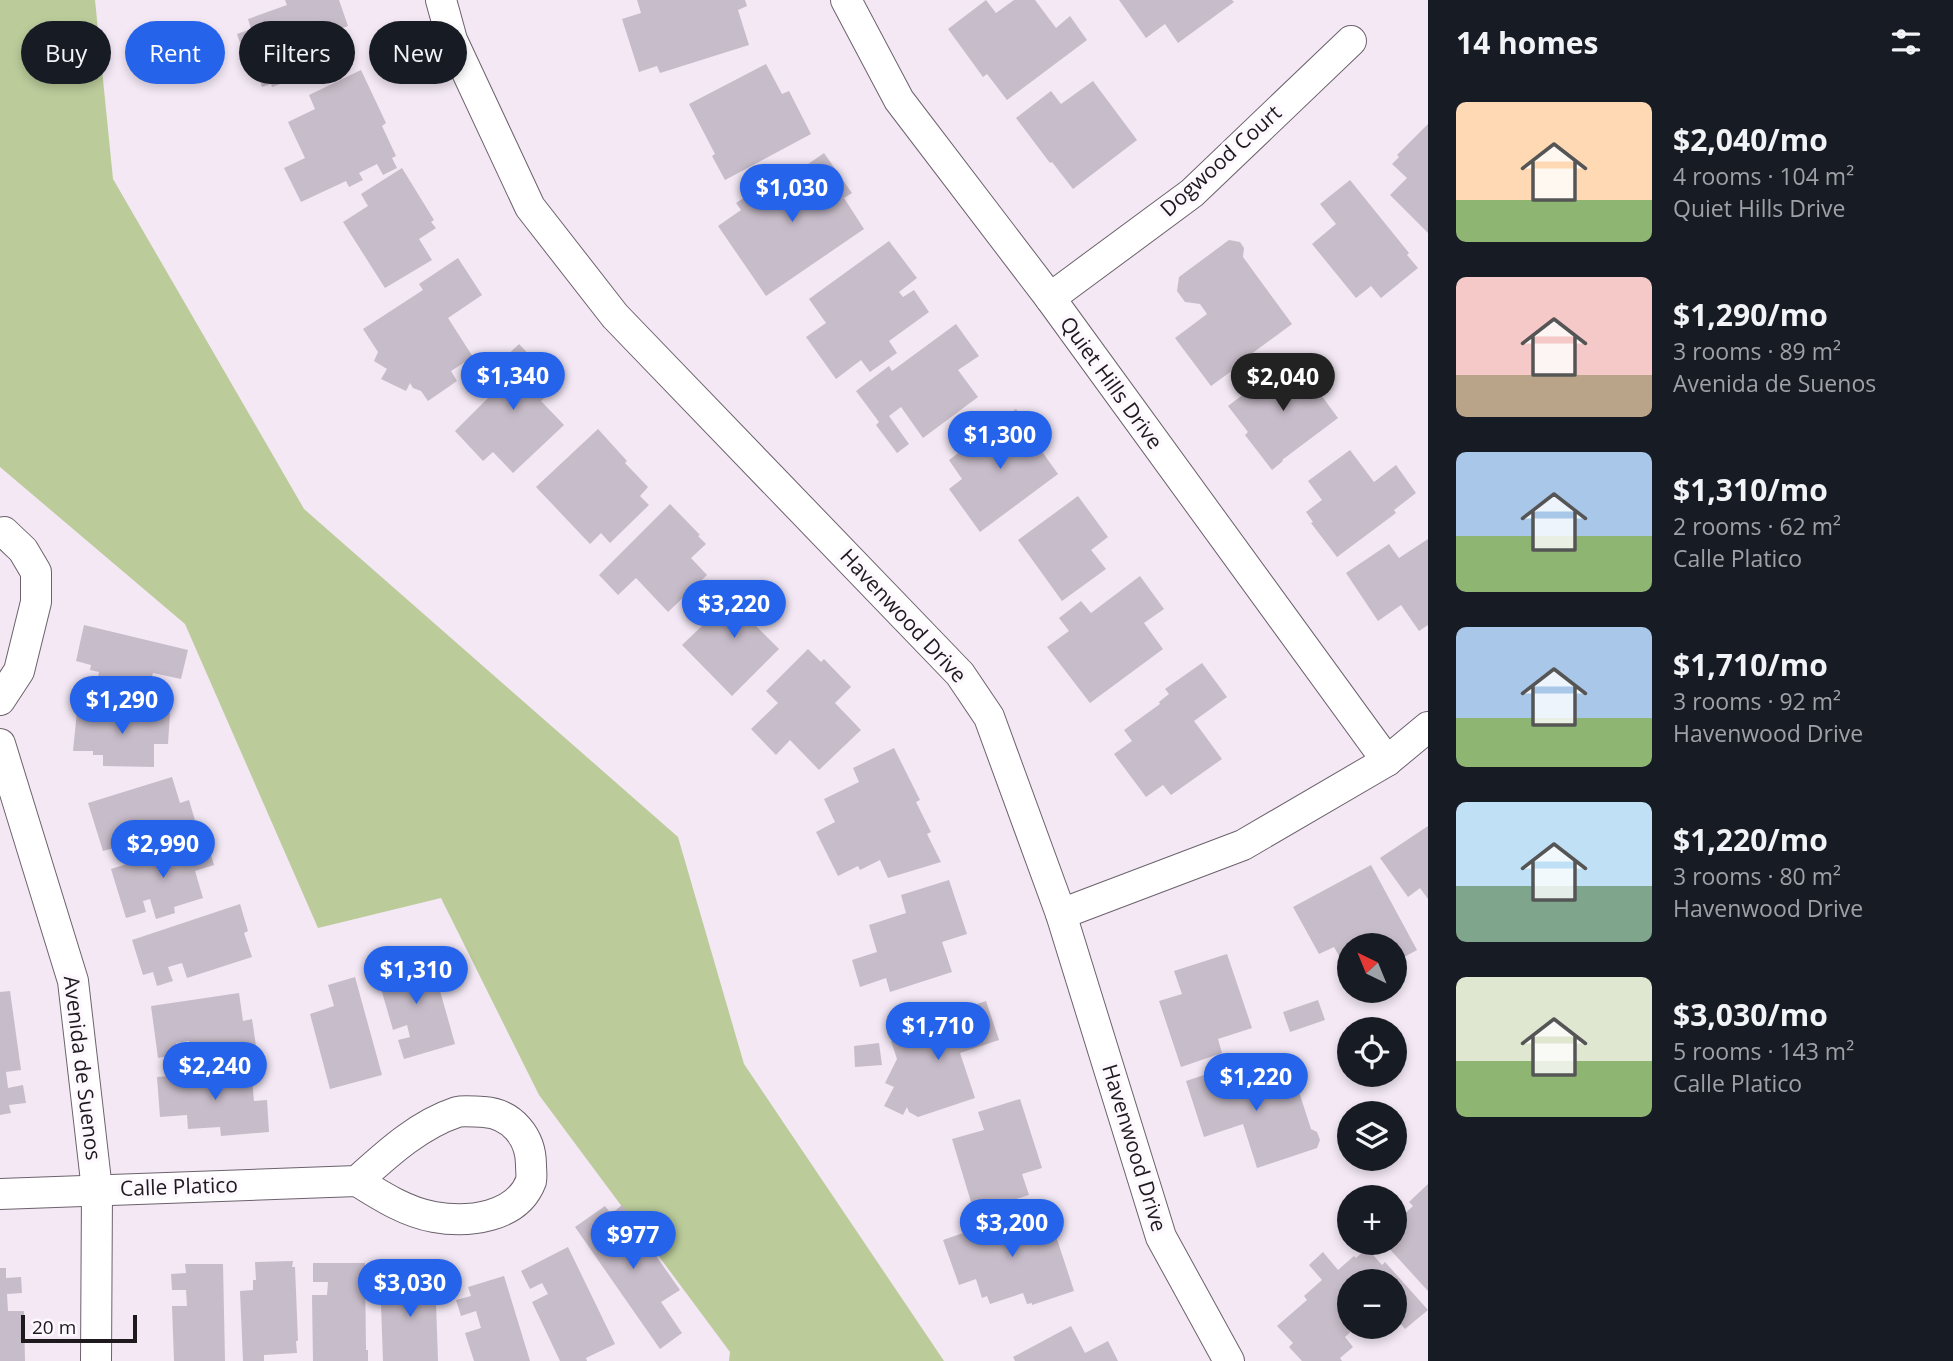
<!DOCTYPE html>
<meta charset="utf-8">
<style>
body{margin:0;font-family:"Open Sans",sans-serif;background:#20242c;color:#f1f3f6;height:100vh;display:flex;flex-direction:column;font-size:26px;white-space:nowrap}
*{box-sizing:border-box;margin:0}
p{font-size:23px;color:#9ea1a6}
.icon{flex:none;width:38px;height:38px;fill:none;stroke:currentColor;stroke-width:2;stroke-linecap:round;stroke-linejoin:round}
.map{position:relative;flex:1;overflow:hidden}
.side{display:flex;flex-direction:column;background:#171b24;width:525px}
.side>*{flex:none}
.banner{position:absolute;left:21px;top:21px;width:665px;height:63px;display:flex;gap:14px}
.needle{width:46px;rotate:317deg}
.controls{position:absolute;left:1337px;top:933px;display:grid;gap:14px}
.controls a{display:grid;place-items:center;width:70px;height:70px;border-radius:50%;background:#171b24;box-shadow:0 4px 10px #0003;font-size:35px}
.scale{position:absolute;left:21px;bottom:18px;width:116px;box-sizing:border-box;padding-left:7px;border:4px solid #1d191d;border-top:0;font-size:19px;line-height:24px;white-space:nowrap;color:#1d191d;-webkit-text-stroke:5px #fdf7fe;paint-order:stroke}
.price{position:absolute;translate:-50% -60px;padding:0 16px;border-radius:24px;background:#2563eb;color:#fff;font-size:23px;line-height:46px;filter:drop-shadow(0 2px 4px #0008)}
.price::after{content:'';position:absolute;left:50%;top:42px;width:21px;height:16px;margin-left:-10px;background:inherit;clip-path:polygon(0 0,100% 0,50% 100%)}
.price.current{background:#222;color:#fff}
ul{padding:0;list-style:none}
li{display:flex;align-items:center;gap:21px;height:175px;padding:0 28px}
li span{display:grid;place-items:center;flex:none;width:196px;height:140px;border-radius:10px;color:#555}
li>.icon{margin-inline-start:auto}
span .icon{width:84px;height:84px;fill:#fffc;stroke-width:1}
li b{font-size:30px}
h2{display:flex;justify-content:space-between;align-items:center;height:84px;padding:0 28px;font-size:30px}
.pill{padding:0 24px;border-radius:32px;background:#171b24;box-shadow:0 4px 10px #0003;font-size:24px;line-height:63px}
.pill.current{background:#2563eb;color:#fff}
main{display:flex;flex:1;min-height:0}
.map>svg:first-child{display:block}
.green{fill:#bbcb9a}
.building{fill:#c7bcc9}
.lines{fill:none;stroke-linecap:round;stroke-linejoin:round}
.minor-casing{stroke:#6c626d;stroke-width:32}
.minor{stroke:#fff;stroke-width:30}
.labels{text-anchor:middle;stroke-width:7;stroke-linejoin:round;paint-order:stroke}
.street-label{font-size:21px;fill:#1d191d;stroke:#fdf7fe}
</style>
<main>
<div class="map">
<svg width="1428" height="1361" viewBox="0 0 1428 1361">
<rect width="100%" height="100%" fill="#f3e8f4"/>
<polygon class="green" points="0,0 95,0 113,179 304,509 678,837 744,1064 944,1361 729,1361 730,1352 539,1095 441,898 318,928 185,624 0,467"/>
<g class="building">
<polygon points="285,0 339,0 348,26 326,34 337,64 272,87 271,84 262,87 257,73 251,75 237,34 251,29 248,19 287,5"/>
<polygon points="637,0 745,0 747,6 738,10 749,45 660,73 657,66 639,72 622,19 641,13"/>
<polygon points="986,0 996,13 1014,0 1035,0 1056,28 1070,16 1087,40 1007,100 987,74 983,77 948,29"/>
<polygon points="1119,0 1232,0 1234,2 1178,43 1165,24 1146,38"/>
<polygon points="766,64 782,94 789,91 811,134 725,180 712,156 715,154 689,104"/>
<polygon points="361,70 386,123 382,126 396,156 392,158 397,168 383,175 377,164 359,173 363,180 349,187 346,181 301,202 284,168 305,158 288,122 315,109 309,95"/>
<polygon points="1093,81 1137,140 1073,189 1052,162 1050,163 1016,118 1051,91 1061,104"/>
<polygon points="1428,124 1428,233 1390,195 1407,178 1392,164 1399,157 1397,155"/>
<polygon points="824,153 852,193 844,198 864,229 766,296 718,226 741,210 736,203 760,187 765,194"/>
<polygon points="402,168 434,220 431,222 436,228 419,239 432,260 385,288 343,222 368,206 361,194"/>
<polygon points="1350,180 1409,253 1407,255 1418,268 1381,298 1371,286 1356,298 1312,244 1336,224 1320,204"/>
<polygon points="1229,240 1240,242 1244,248 1243,257 1292,324 1247,357 1248,359 1211,386 1175,338 1207,314 1200,304 1185,302 1177,291 1179,277"/>
<polygon points="889,241 917,278 899,292 903,297 914,290 929,312 889,341 897,353 870,372 861,360 836,379 806,337 826,323 809,299"/>
<polygon points="458,258 482,295 448,318 473,357 451,371 457,381 428,401 421,391 413,388 410,383 406,391 381,379 387,369 374,361 378,352 363,329 423,290 419,284"/>
<polygon points="956,324 979,356 958,370 978,397 923,438 901,407 889,416 909,444 897,453 876,425 879,422 856,391 889,366 892,371"/>
<polygon points="519,344 558,385 541,401 564,425 513,473 493,452 483,461 455,431 494,392 482,379"/>
<polygon points="1293,357 1338,418 1282,460 1283,461 1272,470 1245,435 1248,432 1228,406"/>
<polygon points="1016,409 1042,444 1038,446 1058,474 980,532 949,489 962,479 949,460"/>
<polygon points="598,429 627,461 625,463 648,487 640,496 649,505 610,543 601,533 590,544 536,487"/>
<polygon points="1350,450 1374,482 1396,465 1416,493 1394,510 1396,513 1337,557 1311,523 1313,522 1306,512 1322,500 1308,481"/>
<polygon points="1078,496 1108,537 1091,550 1106,569 1062,601 1018,540"/>
<polygon points="670,504 700,535 698,536 706,544 691,558 707,575 668,612 636,578 618,595 599,575"/>
<polygon points="1428,539 1428,625 1419,631 1401,605 1378,621 1346,573 1389,544 1399,558"/>
<polygon points="1140,576 1164,609 1144,623 1163,649 1090,703 1047,647 1069,631 1059,618 1081,601 1091,613"/>
<polygon points="748,582 774,609 756,626 779,649 732,696 682,645"/>
<polygon points="84,625 188,650 181,679 153,673 147,695 97,683 99,672 90,670 91,665 76,661"/>
<polygon points="808,649 821,662 824,659 851,687 835,703 861,730 819,770 790,740 776,755 751,729 778,703 766,691"/>
<polygon points="1202,663 1227,697 1194,721 1222,759 1171,795 1163,785 1146,797 1114,754 1132,741 1124,730 1160,704 1159,702 1169,694 1165,689"/>
<polygon points="77,711 170,713 168,744 154,744 154,767 103,766 103,755 93,755 93,751 73,751"/>
<polygon points="894,748 920,800 916,802 931,832 927,834 941,862 888,878 880,860 860,870 858,866 838,876 816,832 835,822 824,799 859,782 853,768"/>
<polygon points="172,777 180,803 189,800 197,827 134,846 130,832 119,835 122,846 103,851 88,803"/>
<polygon points="1428,826 1428,899 1420,888 1408,897 1380,858"/>
<polygon points="206,839 214,865 195,871 203,898 174,907 175,913 156,919 150,899 143,901 146,912 126,918 111,869"/>
<polygon points="1371,865 1417,950 1395,962 1395,945 1349,945 1349,968 1345,961 1343,963 1334,947 1319,954 1293,907"/>
<polygon points="949,880 967,934 942,942 952,972 890,992 886,978 860,987 852,960 877,952 869,925 906,913 901,895"/>
<polygon points="240,904 248,931 244,933 252,957 187,978 182,963 168,967 173,981 157,986 153,972 143,975 132,940"/>
<polygon points="1227,954 1252,1028 1218,1039 1222,1053 1181,1067 1159,1001 1182,994 1174,971"/>
<polygon points="431,959 455,1044 404,1059 398,1040 410,1037 407,1025 393,1030 375,968 403,960 405,967"/>
<polygon points="355,977 382,1075 330,1089 310,1014 334,1006 328,985"/>
<polygon points="10,991 21,1070 6,1072 8,1088 23,1085 26,1103 9,1105 11,1113 0,1115 0,992"/>
<polygon points="239,993 243,1021 252,1019 256,1046 191,1056 189,1041 176,1043 178,1054 158,1058 151,1006"/>
<polygon points="1318,1000 1325,1020 1290,1032 1283,1012"/>
<polygon points="986,1001 999,1040 960,1053 975,1098 918,1117 909,1112 907,1107 903,1115 884,1106 894,1087 885,1083 897,1059 891,1041 934,1026 932,1019"/>
<polygon points="879,1043 882,1065 855,1067 854,1046"/>
<polygon points="1231,1066 1239,1088 1292,1070 1311,1129 1317,1132 1320,1140 1317,1148 1257,1168 1243,1124 1204,1137 1186,1081"/>
<polygon points="251,1069 254,1101 267,1100 269,1132 221,1136 220,1127 188,1129 187,1115 160,1117 157,1077"/>
<polygon points="1020,1099 1042,1168 1022,1174 1029,1195 974,1212 952,1139 984,1130 978,1112"/>
<polygon points="1428,1184 1428,1291 1386,1245 1389,1242 1395,1242 1395,1237 1400,1231 1395,1223 1413,1206 1409,1202"/>
<polygon points="622,1205 632,1219 621,1227 630,1240 640,1233 680,1290 661,1302 682,1333 660,1349 575,1227 605,1206 611,1214"/>
<polygon points="1040,1206 1052,1238 1056,1236 1074,1291 1032,1305 1032,1303 1027,1304 1023,1293 990,1304 987,1296 982,1298 976,1279 959,1285 943,1240"/>
<polygon points="568,1247 615,1344 586,1358 587,1361 560,1361 532,1302 548,1294 542,1283 530,1289 521,1271"/>
<polygon points="1367,1248 1382,1265 1385,1262 1428,1310 1405,1329 1395,1317 1395,1281 1349,1281 1349,1326 1357,1326 1345,1337 1353,1347 1340,1358 1342,1361 1302,1361 1289,1347 1293,1343 1277,1326 1307,1300 1304,1296 1322,1280 1309,1265 1323,1252 1338,1270 1354,1256 1356,1258"/>
<polygon points="293,1261 292,1267 295,1267 298,1341 296,1341 297,1353 264,1355 264,1361 243,1361 240,1291 253,1290 253,1280 256,1280 255,1262"/>
<polygon points="313,1263 365,1263 366,1350 368,1350 368,1361 313,1361 312,1295 327,1295 328,1282 313,1282"/>
<polygon points="185,1264 223,1264 225,1361 174,1361 172,1306 187,1306 186,1290 172,1290 171,1274 186,1273"/>
<polygon points="0,1268 6,1268 6,1278 21,1277 22,1293 7,1294 8,1311 24,1311 25,1361 0,1361"/>
<polygon points="435,1274 438,1361 383,1361 381,1305 398,1305 398,1296 385,1297 385,1276"/>
<polygon points="504,1276 530,1361 474,1361 465,1333 481,1328 476,1311 461,1316 456,1300 471,1296 468,1287"/>
<polygon points="1071,1326 1085,1353 1108,1341 1118,1361 1015,1361 1013,1357"/>
</g>
<g class="lines">
<defs>
<g id="minor">
<polyline points="441,0 452,40 530,207 615,316 960,674 989,717 1061,914 1161,1237 1229,1361"/>
<polyline points="846,0 899,100 1050,298 1387,761"/>
<polyline points="1050,298 1192,193 1351,41"/>
<polyline points="0,533 4,532 23,550 36,572 36,602 19,671 0,700"/>
<polyline points="0,744 73,981 97,1190 96,1361"/>
<polyline points="1061,914 1243,845 1387,761 1428,727"/>
<path d="M0 1194 357 1181C381 1196 406 1212 434 1217 468 1223 517 1218 531 1181 532 1176 531 1170 531 1165 531 1137 512 1114 484 1112 475 1112 465 1110 457 1112 418 1125 387 1154 357 1181"/>
</g>
</defs>
<use href="#minor" class="minor-casing"/>
<use href="#minor" class="minor"/>
</g>
<g class="labels">
<g class="street-label">
<text transform="translate(1221 161) rotate(-42)" y="7">Dogwood Court</text>
<text transform="translate(1111 383) rotate(54)" y="7">Quiet Hills Drive</text>
<text transform="translate(903 616) rotate(47)" y="7">Havenwood Drive</text>
<text transform="translate(82 1068) rotate(83)" y="7">Avenida de Suenos</text>
<text transform="translate(1134 1148) rotate(73)" y="7">Havenwood Drive</text>
<text transform="translate(179 1187) rotate(-2)" y="7">Calle Platico</text>
</g>
</g>
</svg>
<div class="controls">
<a><svg class="needle" viewBox="-14 -14 28 28"><path d="M0-13l5 13h-10z" fill="#e53935"/><path d="M0 13l5-13h-10z" fill="#9ea1a6"/></svg></a>
<a><svg class="icon" aria-label="locate" viewBox="0 0 24 24"><circle cx="12" cy="12" r="6"/><path d="M12 2v4M12 18v4M2 12h4M18 12h4"/></svg></a>
<a><svg class="icon" aria-label="layers" viewBox="0 0 24 24"><path d="M12 4l9 5-9 5-9-5zM3 14l9 5 9-5"/></svg></a>
<a>+</a>
<a>−</a>
</div>
<div class="scale">20 m</div>
<b class="price" style="left:792px;top:224px">$1,030</b>
<b class="price" style="left:513px;top:412px">$1,340</b>
<b class="price current" style="left:1283px;top:413px">$2,040</b>
<b class="price" style="left:1000px;top:471px">$1,300</b>
<b class="price" style="left:734px;top:640px">$3,220</b>
<b class="price" style="left:122px;top:736px">$1,290</b>
<b class="price" style="left:163px;top:880px">$2,990</b>
<b class="price" style="left:416px;top:1006px">$1,310</b>
<b class="price" style="left:938px;top:1062px">$1,710</b>
<b class="price" style="left:215px;top:1102px">$2,240</b>
<b class="price" style="left:1256px;top:1113px">$1,220</b>
<b class="price" style="left:1012px;top:1259px">$3,200</b>
<b class="price" style="left:633px;top:1271px">$977</b>
<b class="price" style="left:410px;top:1319px">$3,030</b>
<div class="banner">
<a class="pill">Buy</a>
<a class="pill current">Rent</a>
<a class="pill">Filters</a>
<a class="pill">New</a>
</div>
</div>
<section class="side">
<h2>14 homes<svg class="icon" aria-label="filters" viewBox="0 0 24 24"><path d="M4 7h16M4 17h16"/><circle cx="9" cy="7" r="2"/><circle cx="15" cy="17" r="2"/></svg></h2>
<ul>
<li><span style="background:linear-gradient(#ffd9b3 70%,#8fb573 0)"><svg class="icon" aria-label="home" viewBox="0 0 24 24"><path d="M3 11l9-7 9 7M6 9v11h12V9"/></svg></span><div><b>$2,040/mo</b><p>4 rooms · 104 m²</p><p>Quiet Hills Drive</p></div></li>
<li><span style="background:linear-gradient(#f6c9c9 70%,#b9a48a 0)"><svg class="icon" aria-label="home" viewBox="0 0 24 24"><path d="M3 11l9-7 9 7M6 9v11h12V9"/></svg></span><div><b>$1,290/mo</b><p>3 rooms · 89 m²</p><p>Avenida de Suenos</p></div></li>
<li><span style="background:linear-gradient(#a9c7e8 60%,#8fb573 0)"><svg class="icon" aria-label="home" viewBox="0 0 24 24"><path d="M3 11l9-7 9 7M6 9v11h12V9"/></svg></span><div><b>$1,310/mo</b><p>2 rooms · 62 m²</p><p>Calle Platico</p></div></li>
<li><span style="background:linear-gradient(#a9c7e8 65%,#8fb573 0)"><svg class="icon" aria-label="home" viewBox="0 0 24 24"><path d="M3 11l9-7 9 7M6 9v11h12V9"/></svg></span><div><b>$1,710/mo</b><p>3 rooms · 92 m²</p><p>Havenwood Drive</p></div></li>
<li><span style="background:linear-gradient(#bfe0f5 60%,#7fa58c 0)"><svg class="icon" aria-label="home" viewBox="0 0 24 24"><path d="M3 11l9-7 9 7M6 9v11h12V9"/></svg></span><div><b>$1,220/mo</b><p>3 rooms · 80 m²</p><p>Havenwood Drive</p></div></li>
<li><span style="background:linear-gradient(#dfe7d0 60%,#8fb573 0)"><svg class="icon" aria-label="home" viewBox="0 0 24 24"><path d="M3 11l9-7 9 7M6 9v11h12V9"/></svg></span><div><b>$3,030/mo</b><p>5 rooms · 143 m²</p><p>Calle Platico</p></div></li>
</ul>
</section>
</main>
